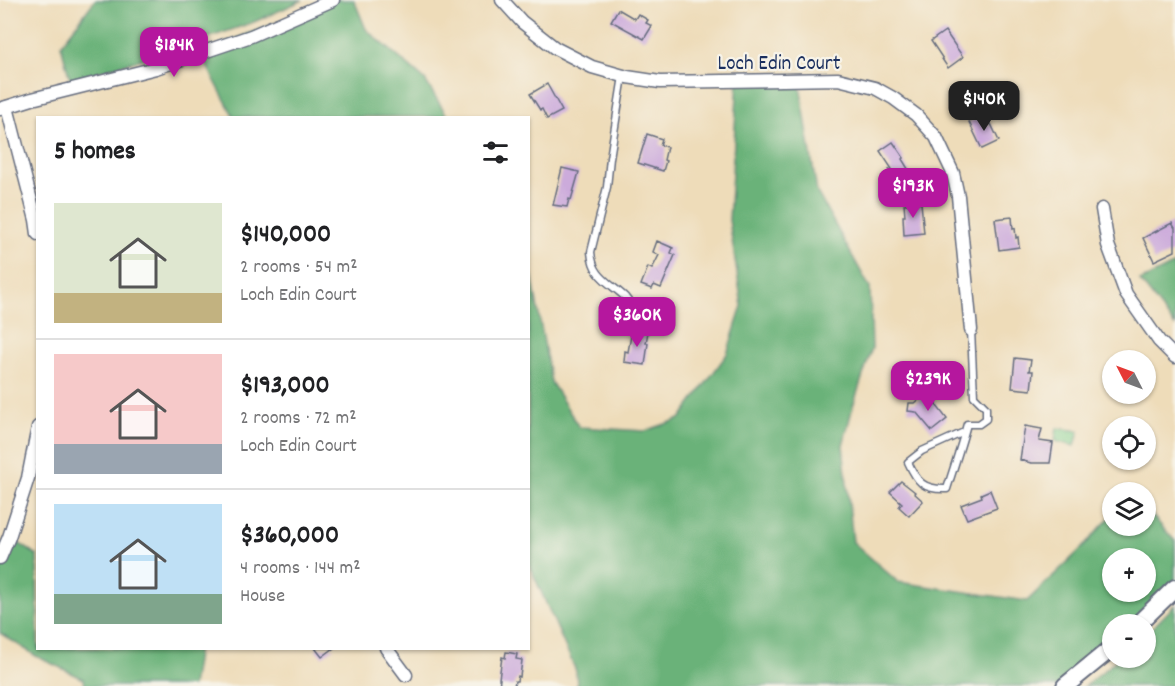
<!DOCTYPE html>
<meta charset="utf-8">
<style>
body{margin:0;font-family:Dekko,sans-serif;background:#f6f6f6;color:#202124;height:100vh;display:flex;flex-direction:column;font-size:22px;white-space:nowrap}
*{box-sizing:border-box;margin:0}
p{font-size:20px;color:#757577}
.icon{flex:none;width:33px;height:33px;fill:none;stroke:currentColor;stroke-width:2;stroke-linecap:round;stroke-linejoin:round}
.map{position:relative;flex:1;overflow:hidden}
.details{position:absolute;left:36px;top:116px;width:494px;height:534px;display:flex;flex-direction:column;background:#fff;border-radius:0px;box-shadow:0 2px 4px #0004}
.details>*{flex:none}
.needle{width:39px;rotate:312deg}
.controls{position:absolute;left:1102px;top:350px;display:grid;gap:12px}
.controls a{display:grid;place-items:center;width:54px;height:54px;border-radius:50%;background:#fff;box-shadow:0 2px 4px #0004;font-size:30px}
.price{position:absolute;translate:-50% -51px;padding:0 14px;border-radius:12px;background:#b5179e;color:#fff;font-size:20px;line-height:39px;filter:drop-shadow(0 2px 3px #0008)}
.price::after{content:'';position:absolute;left:50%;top:36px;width:18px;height:14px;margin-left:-9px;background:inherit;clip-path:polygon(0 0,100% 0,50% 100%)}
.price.active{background:#222;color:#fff}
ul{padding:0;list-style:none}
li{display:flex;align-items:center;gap:18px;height:150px;padding:0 18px}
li+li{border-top:2px solid #e0e0e0}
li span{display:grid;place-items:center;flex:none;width:168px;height:120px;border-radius:0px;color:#555}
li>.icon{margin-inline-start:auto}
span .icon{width:72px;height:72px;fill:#fffc;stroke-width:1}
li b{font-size:26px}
h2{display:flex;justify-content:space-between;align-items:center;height:72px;padding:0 18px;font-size:26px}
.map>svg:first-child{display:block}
.green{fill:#84d08e;stroke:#508076;stroke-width:1.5}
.forest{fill:#6bb279;stroke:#43706c;stroke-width:1.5;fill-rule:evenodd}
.building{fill:#ccabdb}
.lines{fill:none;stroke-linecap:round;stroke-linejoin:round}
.service-casing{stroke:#656c7e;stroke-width:9}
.minor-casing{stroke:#656c7e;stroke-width:15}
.secondary-casing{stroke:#656c7e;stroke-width:20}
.service{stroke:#fff;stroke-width:6}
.minor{stroke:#fff;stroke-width:12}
.secondary{stroke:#fff;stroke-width:16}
.labels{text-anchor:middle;stroke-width:4.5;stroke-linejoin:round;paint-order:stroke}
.street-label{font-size:21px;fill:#1b2f5e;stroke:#f7f3e8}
</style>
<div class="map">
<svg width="1175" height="686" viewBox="0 0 1175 686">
<rect width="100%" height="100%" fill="#f7f3e8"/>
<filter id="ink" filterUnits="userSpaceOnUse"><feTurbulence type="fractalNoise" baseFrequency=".0167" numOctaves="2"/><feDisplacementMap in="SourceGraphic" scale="12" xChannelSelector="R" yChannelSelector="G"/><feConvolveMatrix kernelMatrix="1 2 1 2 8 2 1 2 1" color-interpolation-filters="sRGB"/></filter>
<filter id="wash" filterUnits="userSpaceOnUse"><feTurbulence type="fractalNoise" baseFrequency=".008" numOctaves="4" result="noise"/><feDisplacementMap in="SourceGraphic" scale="24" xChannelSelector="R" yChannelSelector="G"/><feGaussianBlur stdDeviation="1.35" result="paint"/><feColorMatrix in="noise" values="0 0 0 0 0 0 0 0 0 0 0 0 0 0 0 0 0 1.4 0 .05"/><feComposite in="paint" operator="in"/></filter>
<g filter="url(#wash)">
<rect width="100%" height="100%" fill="#eedcb9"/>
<polygon class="green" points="1057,428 1079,431 1075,446 1055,441"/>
<g class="forest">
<polygon points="95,0 303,0 254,22 176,49 70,80 61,45"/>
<polygon points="333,0 354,0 366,29 425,80 448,117 234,117 200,53"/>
<path d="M799 79 817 192 870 288 872 348 853 406 843 445 853 542 898 582 1027 601 1082 548 1113 514V525H1146V509L1175 541V588L1138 624H1113V647L1065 686H577L576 671 528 562V267L532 276 551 382 579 427 645 431 680 419 727 354 742 306 729 220 738 80ZM1113 558H1146V591H1113Z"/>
<polygon points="1175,264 1175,326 1140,281"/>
<polygon points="9,537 37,555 38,648 198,648 192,686 85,686 84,679 36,656 0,633 0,558"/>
<polygon points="1175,605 1175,686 1085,686 1120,657 1146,657 1146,634"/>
</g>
<g id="blocks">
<g class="building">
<polygon points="618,9 635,19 638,14 648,20 646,23 652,26 644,39 611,21"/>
<polygon points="945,31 963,57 948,68 942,59 943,59 931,41"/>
<polygon points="547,84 562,111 547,119 542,109 540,110 530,94"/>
<polygon points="984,115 988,125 991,124 999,141 982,149 969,122"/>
<polygon points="647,134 662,139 660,145 667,147 664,160 666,161 663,171 638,163"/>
<polygon points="893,142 904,158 902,159 910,172 896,181 889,170 892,169 880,151"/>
<polygon points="562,168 579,172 571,200 569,199 567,207 553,205"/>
<polygon points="921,203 924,233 904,235 903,216 905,216 904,204"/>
<polygon points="1012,217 1013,229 1015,228 1016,238 1018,237 1019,247 999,250 995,219"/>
<polygon points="1172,223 1175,228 1175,251 1154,261 1143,238"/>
<polygon points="657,241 673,248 671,253 675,255 661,288 654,285 652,289 641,285 648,267 652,269 659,255 653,252"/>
<polygon points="632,330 648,332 646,343 648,343 645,365 624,362 625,351 628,352"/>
<polygon points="1015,358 1031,360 1029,371 1033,371 1031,390 1012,388"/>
<polygon points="927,393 947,419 932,431 916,412 908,411 909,403 915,403"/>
<polygon points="1025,426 1042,429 1039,441 1053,443 1050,463 1031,463 1020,460"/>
<polygon points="901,481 915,492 914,493 923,501 909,516 899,507 902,503 890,492"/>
<polygon points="990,490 997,508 967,519 961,505 982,497 981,494"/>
<polygon points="315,648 334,648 322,657"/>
<polygon points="506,652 517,654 516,659 522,660 520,677 518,676 517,681 515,681 514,686 499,686 500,679 499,679 502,657 505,658"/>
</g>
</g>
</g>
<g filter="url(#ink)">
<use href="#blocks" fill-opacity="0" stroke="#656c7e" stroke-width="1.5"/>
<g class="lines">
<defs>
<g id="service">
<path d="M623 76 610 158 607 187 591 252C593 277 609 282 625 297 632 305 635 313 639 322"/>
<path d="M964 432 922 451 908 462C917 482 923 490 947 489 954 467 961 446 967 424H979L986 419V408L974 396 971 330"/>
</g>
<g id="minor">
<polyline points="502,0 522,22 555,48 592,67 627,77 660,82 838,79 875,88 893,98 916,115 936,137 953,173 958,196 971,330"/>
<polyline points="7,107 36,220 38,234"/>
<polyline points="0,109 32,99 156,68 251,36 333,0"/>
<polyline points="1102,209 1108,245 1126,294 1159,341 1175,357"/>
<polyline points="0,558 9,537 28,478 38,427"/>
<polyline points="386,648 406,675"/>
</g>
<g id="secondary">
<polyline points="1138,624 1175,588"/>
<polyline points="1065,686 1113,647"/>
</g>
</defs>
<use href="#service" class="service-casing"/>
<use href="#minor" class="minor-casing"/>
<use href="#secondary" class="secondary-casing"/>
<use href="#service" class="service"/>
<use href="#minor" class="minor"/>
<use href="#secondary" class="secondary"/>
</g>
</g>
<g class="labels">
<g class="street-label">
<text x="779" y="69">Loch Edin Court</text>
</g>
</g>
</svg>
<div class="controls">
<a><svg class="needle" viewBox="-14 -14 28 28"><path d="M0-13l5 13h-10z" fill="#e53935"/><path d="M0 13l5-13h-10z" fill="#757577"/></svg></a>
<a><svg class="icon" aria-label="locate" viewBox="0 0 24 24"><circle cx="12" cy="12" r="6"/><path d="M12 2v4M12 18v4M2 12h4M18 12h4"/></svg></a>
<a><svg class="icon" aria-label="layers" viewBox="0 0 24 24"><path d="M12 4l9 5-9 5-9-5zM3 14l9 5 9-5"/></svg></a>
<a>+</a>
<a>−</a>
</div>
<b class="price" style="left:174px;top:78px">$184K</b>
<b class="price active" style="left:984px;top:132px">$140K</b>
<b class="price" style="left:913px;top:219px">$193K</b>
<b class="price" style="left:637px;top:348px">$360K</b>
<b class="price" style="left:928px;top:412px">$239K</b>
<section class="details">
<h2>5 homes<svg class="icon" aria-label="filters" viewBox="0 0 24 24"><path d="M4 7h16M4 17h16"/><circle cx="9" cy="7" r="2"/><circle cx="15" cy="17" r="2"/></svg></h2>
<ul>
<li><span style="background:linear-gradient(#dfe7d0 75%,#c2b280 0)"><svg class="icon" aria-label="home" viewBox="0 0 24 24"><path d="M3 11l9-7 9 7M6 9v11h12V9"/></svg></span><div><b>$140,000</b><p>2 rooms · 54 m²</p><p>Loch Edin Court</p></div></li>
<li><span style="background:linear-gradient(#f6c9c9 75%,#9aa5b1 0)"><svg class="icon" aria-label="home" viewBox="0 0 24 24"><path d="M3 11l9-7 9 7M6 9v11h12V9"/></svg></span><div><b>$193,000</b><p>2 rooms · 72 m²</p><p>Loch Edin Court</p></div></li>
<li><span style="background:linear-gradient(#bfe0f5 75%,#7fa58c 0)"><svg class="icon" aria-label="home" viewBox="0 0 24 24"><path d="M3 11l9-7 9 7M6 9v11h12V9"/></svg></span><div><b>$360,000</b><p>4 rooms · 144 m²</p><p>House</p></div></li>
</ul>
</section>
</div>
